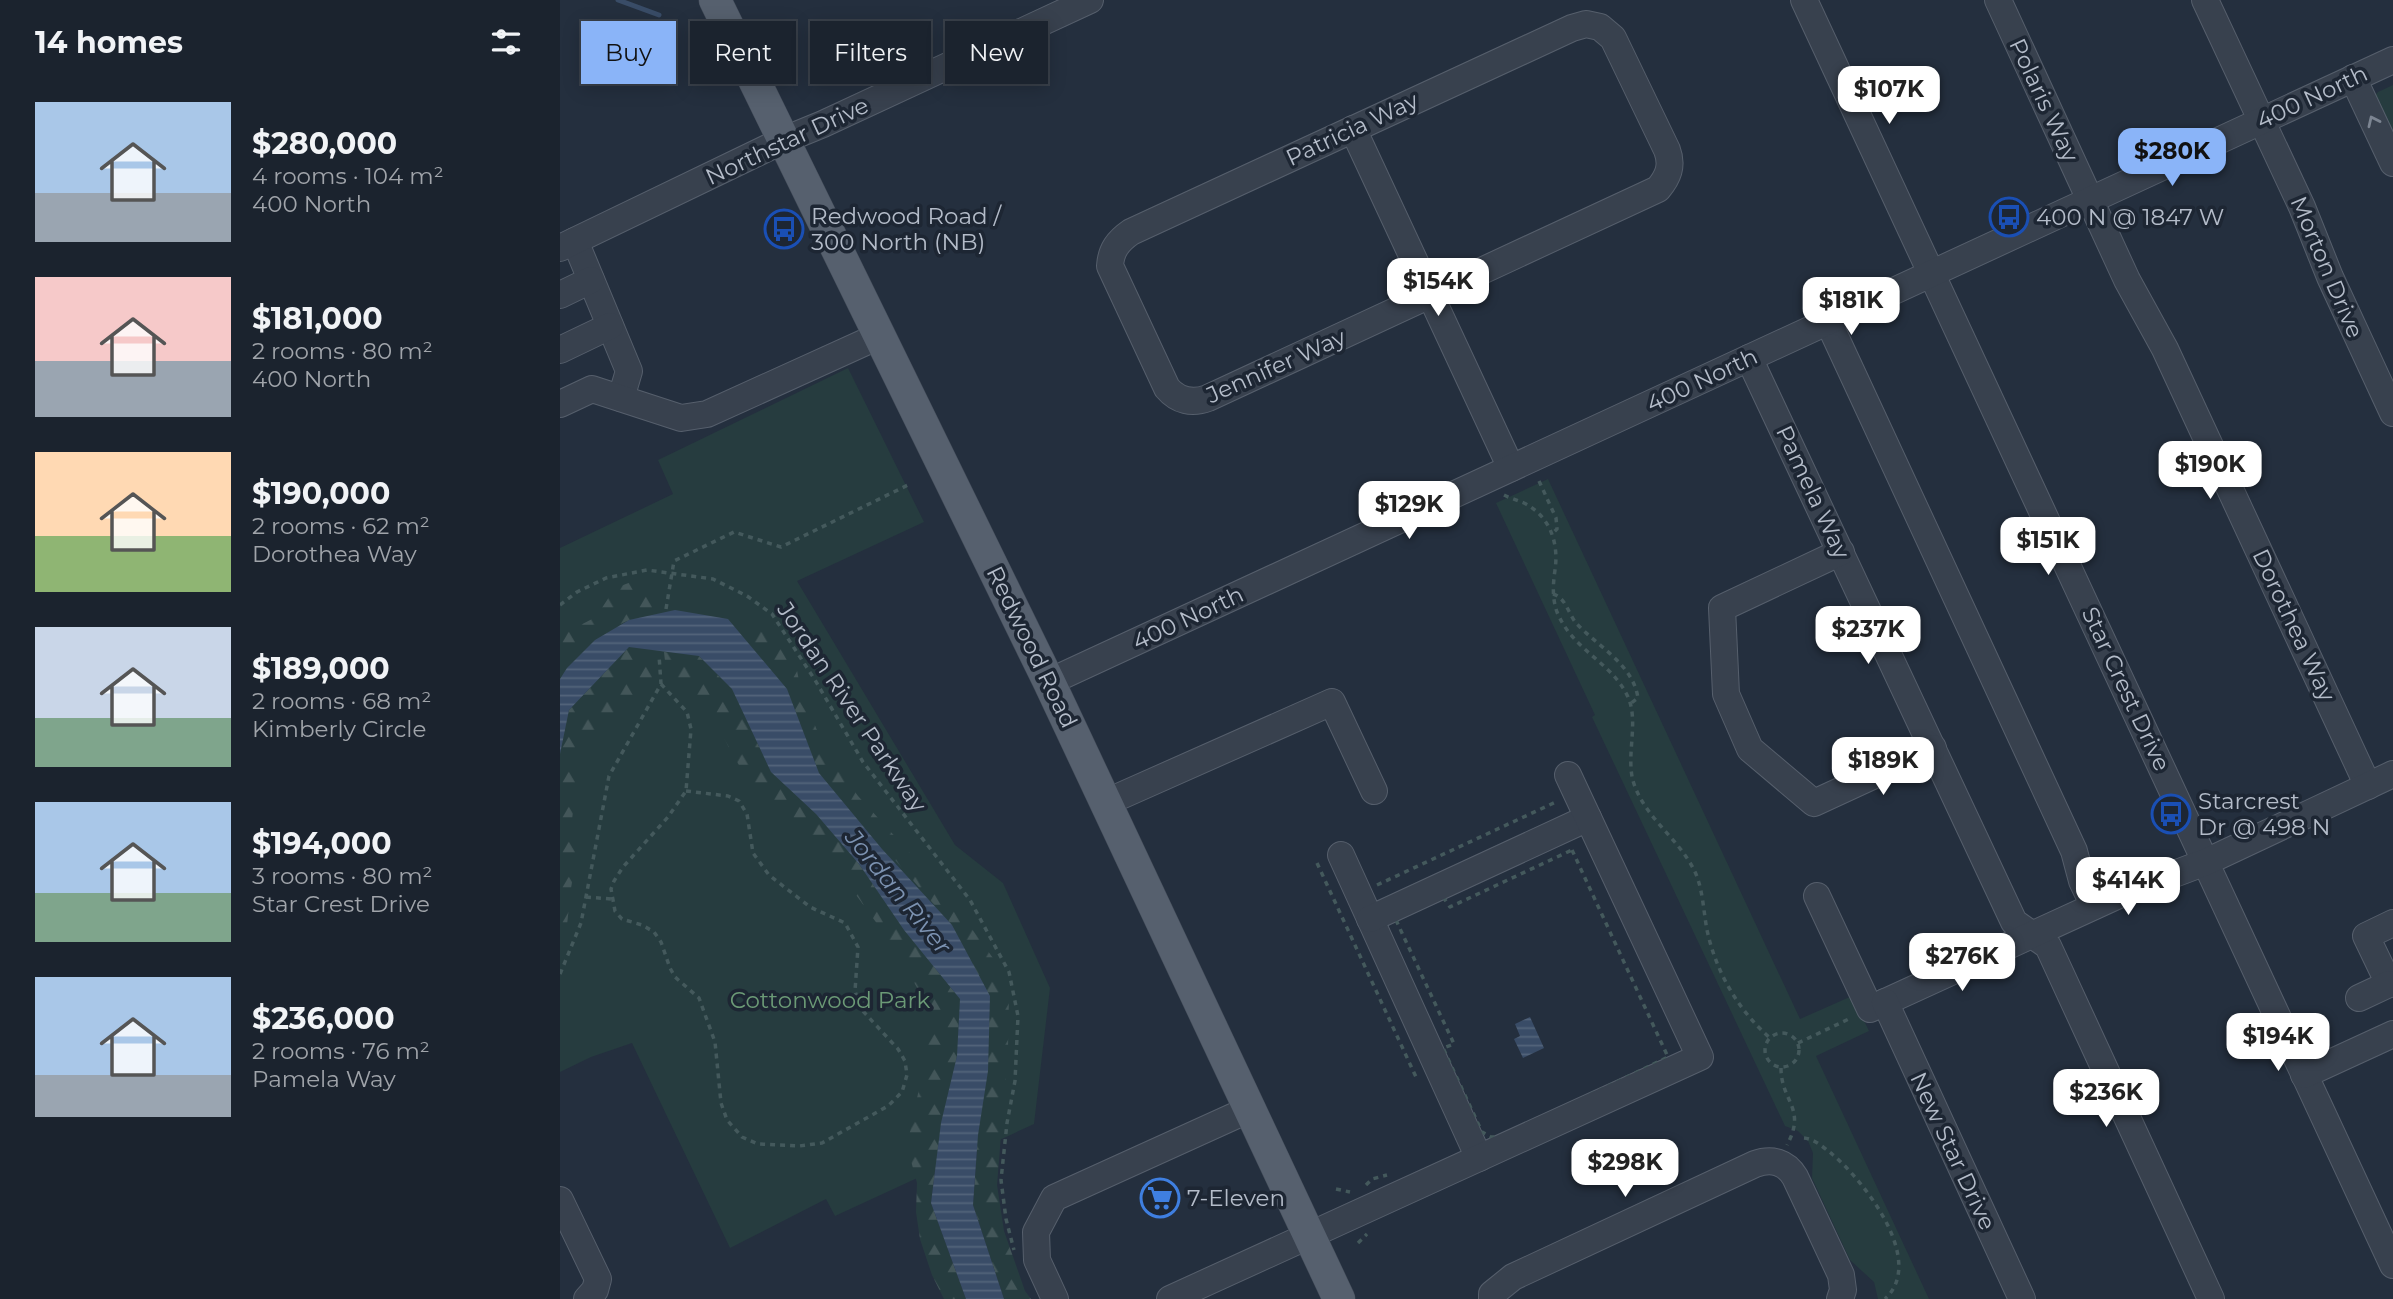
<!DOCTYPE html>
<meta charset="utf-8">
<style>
body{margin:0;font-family:Montserrat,sans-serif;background:#282f3a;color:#f1f3f6;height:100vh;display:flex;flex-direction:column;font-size:26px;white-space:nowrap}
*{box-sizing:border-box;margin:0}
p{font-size:23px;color:#a0a4aa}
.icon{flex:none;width:38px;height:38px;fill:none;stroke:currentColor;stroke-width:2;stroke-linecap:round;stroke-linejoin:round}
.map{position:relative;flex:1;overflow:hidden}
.side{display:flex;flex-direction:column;background:#1b232e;width:560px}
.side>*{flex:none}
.hud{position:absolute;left:21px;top:21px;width:665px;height:63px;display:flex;gap:14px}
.price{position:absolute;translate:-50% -60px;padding:0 16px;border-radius:14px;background:#fff;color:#222;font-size:23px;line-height:46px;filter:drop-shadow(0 2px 4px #0008)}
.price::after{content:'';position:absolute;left:50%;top:42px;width:21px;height:16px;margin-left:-10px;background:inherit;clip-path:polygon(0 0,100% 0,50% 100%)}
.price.current{background:#8ab4f8;color:#111}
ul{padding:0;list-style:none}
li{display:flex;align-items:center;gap:21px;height:175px;padding:0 35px}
li span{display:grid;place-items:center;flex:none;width:196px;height:140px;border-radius:0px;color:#555}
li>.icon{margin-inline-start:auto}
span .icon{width:84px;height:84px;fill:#fffc;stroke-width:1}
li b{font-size:30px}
h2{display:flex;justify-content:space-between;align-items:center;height:84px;padding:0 35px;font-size:30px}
.pill{padding:0 24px;border-radius:0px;background:#1b232e;box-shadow:0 4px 18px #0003,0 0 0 2px #39404a;font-size:24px;line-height:63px}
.pill.current{background:#8ab4f8;color:#111}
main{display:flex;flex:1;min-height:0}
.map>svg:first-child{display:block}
.green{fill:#263c3f}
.forest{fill:url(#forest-firs)}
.water{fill:url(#water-rules)}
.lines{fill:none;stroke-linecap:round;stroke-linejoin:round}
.stream{stroke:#394c67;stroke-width:5}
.minor-casing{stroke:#565f6c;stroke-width:28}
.major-casing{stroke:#414a57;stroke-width:33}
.path{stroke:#44595c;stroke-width:3.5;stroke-dasharray:5 5;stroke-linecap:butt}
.minor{stroke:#38414e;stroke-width:26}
.major{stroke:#56606e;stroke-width:32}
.oneway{stroke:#7c8592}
.labels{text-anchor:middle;stroke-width:7;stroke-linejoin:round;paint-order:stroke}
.street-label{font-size:23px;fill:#b4bcc9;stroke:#1d2633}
.poi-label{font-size:23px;fill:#b4bcc9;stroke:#1d2633;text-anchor:start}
.park-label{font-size:23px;fill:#6b9a76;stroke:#1d2633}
.water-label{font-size:24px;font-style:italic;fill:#7c92b1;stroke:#1d2633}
</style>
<main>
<section class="side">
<h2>14 homes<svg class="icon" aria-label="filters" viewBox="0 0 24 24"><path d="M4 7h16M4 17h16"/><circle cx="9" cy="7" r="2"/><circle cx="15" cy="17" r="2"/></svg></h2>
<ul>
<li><span style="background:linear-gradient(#a9c7e8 65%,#9aa5b1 0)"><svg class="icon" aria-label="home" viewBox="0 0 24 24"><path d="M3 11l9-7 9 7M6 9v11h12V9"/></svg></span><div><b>$280,000</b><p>4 rooms · 104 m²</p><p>400 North</p></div></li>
<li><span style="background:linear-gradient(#f6c9c9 60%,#9aa5b1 0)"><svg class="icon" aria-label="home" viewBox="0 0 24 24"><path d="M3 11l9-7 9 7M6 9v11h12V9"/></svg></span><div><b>$181,000</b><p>2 rooms · 80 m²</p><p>400 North</p></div></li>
<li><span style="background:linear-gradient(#ffd9b3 60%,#8fb573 0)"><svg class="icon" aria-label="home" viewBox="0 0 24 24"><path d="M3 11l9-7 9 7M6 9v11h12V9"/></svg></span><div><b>$190,000</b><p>2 rooms · 62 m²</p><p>Dorothea Way</p></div></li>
<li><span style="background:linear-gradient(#c9d6e8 65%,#7fa58c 0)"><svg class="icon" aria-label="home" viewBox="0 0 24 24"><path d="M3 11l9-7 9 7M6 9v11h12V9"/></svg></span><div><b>$189,000</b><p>2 rooms · 68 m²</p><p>Kimberly Circle</p></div></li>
<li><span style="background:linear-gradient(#a9c7e8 65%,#7fa58c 0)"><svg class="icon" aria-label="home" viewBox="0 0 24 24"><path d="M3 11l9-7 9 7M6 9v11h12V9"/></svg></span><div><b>$194,000</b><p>3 rooms · 80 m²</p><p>Star Crest Drive</p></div></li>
<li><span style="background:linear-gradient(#a9c7e8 70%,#9aa5b1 0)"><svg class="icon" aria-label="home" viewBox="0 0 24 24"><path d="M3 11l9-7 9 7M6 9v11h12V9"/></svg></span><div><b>$236,000</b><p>2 rooms · 76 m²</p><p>Pamela Way</p></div></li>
</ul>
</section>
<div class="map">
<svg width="1833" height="1299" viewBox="0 0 1833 1299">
<defs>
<pattern id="forest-firs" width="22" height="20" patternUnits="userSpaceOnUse" patternTransform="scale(1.75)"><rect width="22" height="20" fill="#263c3f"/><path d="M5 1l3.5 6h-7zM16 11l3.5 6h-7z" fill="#435659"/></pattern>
<pattern id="water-rules" width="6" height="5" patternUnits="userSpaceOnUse" patternTransform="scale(1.75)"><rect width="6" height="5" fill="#394c67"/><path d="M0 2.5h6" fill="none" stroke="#53647b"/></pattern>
</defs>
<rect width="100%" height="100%" fill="#242f3e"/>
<g class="green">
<polygon points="1833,85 1833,138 1814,97 1818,92"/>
<polygon points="288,368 364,522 237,581 395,845 443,883 490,988 474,1124 275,1216 266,1199 170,1248 72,1043 31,1057 0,1072 0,548 113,494 98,460"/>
<polygon points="988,479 1240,1019 1292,996 1309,1031 1256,1056 1369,1299 1318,1299 1314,1282 1290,1260 1252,1178 1253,1153 1248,1141 1238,1131 1225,1126 1032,717 1035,715 936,503"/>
</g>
<g class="forest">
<path d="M74 581 94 584C101 596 103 601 97 614 89 616 79 617 70 620 42 630 16 655 0 679V639L5 633 36 617 55 588Z"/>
<polygon points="214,624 235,660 240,686 256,728 271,759 298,796 383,889 438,965 449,993 448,1048 437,1185 444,1231 465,1291 471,1299 444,1299 413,1205 418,1135 428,1071 392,925 259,773 227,689 187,641 198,629"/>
<polygon points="69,647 93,650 98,683 62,711 23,746 12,819 17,855 11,888 4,953 0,963 0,754 9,710"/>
<polygon points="104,652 139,656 172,690 211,772 256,814 299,864 344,930 400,999 397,1056 381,1123 371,1203 406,1299 384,1299 372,1275 360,1239 356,1212 357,1183 347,1146 368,1046 371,1021 362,996 329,940 280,873 225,828 202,803 171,752 148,704 106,670"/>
</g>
<g class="water">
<polygon points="115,610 168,619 227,689 259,773 322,849 392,925 430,996 428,1071 418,1135 413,1205 444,1299 406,1299 371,1203 381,1123 397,1056 400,999 344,930 299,864 256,814 211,772 172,689 139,656 69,647 9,710 0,754 0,679 7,668 35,640 69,620"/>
<polygon points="970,1017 984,1048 963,1058 954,1039 960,1036 955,1024"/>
</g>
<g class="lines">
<polyline class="stream" points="58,0 99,15"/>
<defs>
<g id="minor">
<polyline points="1244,0 1833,1265"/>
<polyline points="1438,0 1567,280 1605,349 1808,786"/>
<polyline points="1645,0 1742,207 1770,277 1833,413"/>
<path d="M1026 24 1040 27 1053 38 1107 150C1113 166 1108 177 1098 189L648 398C632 404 618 401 607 388L550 266C551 250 558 241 571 232L1012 28Z"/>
<polyline points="1793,78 1833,163"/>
<polyline points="793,129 951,468"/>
<polyline points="15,241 69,371 61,398"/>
<polyline points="0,248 224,140 263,124 530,0"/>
<polyline points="0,295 31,280"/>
<polyline points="1268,321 1514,851 1522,881 1534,906"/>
<polyline points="0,350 50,326"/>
<polyline points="1189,358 1454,922 1488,946 1651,1299"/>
<polyline points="0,404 32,389 121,418 147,414 321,335"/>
<polyline points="1281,552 1162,608 1166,694 1190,749 1254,803 1373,748"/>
<polyline points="489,682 1833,60"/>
<polyline points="547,802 772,702 814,791"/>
<polyline points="781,855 919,1158"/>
<polyline points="1257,896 1310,1009 1561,894 1646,862 1833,774"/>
<polyline points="810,919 1028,818"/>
<polyline points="1833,923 1806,936 1829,984 1833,983"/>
<polyline points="1799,998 1829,984"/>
<polyline points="1325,1002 1462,1299"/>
<polyline points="1744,1075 1833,1034"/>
<polyline points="0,1200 38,1279 35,1290 27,1299"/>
<polyline points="495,1299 477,1260 476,1232 494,1198 690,1109"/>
<polyline points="610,1299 1140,1057 1008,775"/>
<path d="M932 1299V1294L953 1277 1195 1164C1212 1158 1226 1162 1235 1177L1281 1275 1283 1290 1280 1299"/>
</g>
<polyline id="major" points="155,0 489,682 779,1299"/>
</defs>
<use href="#minor" class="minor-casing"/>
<use href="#major" class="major-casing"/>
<g class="path">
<polyline points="979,481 996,518 997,529 992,534"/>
<path d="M944 495C950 498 957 500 964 503 990 516 999 543 995 570 993 584 992 598 997 612 1013 651 1052 662 1068 697 1079 722 1066 754 1073 781 1084 817 1116 836 1133 868 1143 886 1143 909 1147 930 1156 972 1178 1010 1210 1038"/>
<path d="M993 594C1006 598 1008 613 1016 623 1037 646 1073 664 1078 698L1070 704"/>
<polyline points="0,605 17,592 46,578 87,570 153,579 187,596 212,614 255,680 303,762 410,900 449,972 458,1016 455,1081 447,1123 441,1180 446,1219 454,1250"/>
<polyline points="106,609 114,561 174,532 221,547 348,485"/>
<polyline points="101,684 127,712 131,729 126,791 108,817 63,867 54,881 51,889 55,911 62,919 82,925 94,932 101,942 110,968 115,977 139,998 155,1042 161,1103 167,1120 182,1137 198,1144 239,1146 262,1143 328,1106 342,1092 347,1075 345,1061 338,1049 301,1009 295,991 298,947 285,923 250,907 209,875 193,853 187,814 179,801 168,796 126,791"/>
<polygon points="1012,850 1108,1057 943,1137 931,1137 922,1132 883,1048 894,1044 835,918 883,897 890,907"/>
<polyline points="757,863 856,1077"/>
<polyline points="817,885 998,801"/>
<polyline points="26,897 51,899"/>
<polyline points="0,974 21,923 49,776 101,684 99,655"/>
<circle cx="1222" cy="1050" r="17"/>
<polyline points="1238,1043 1291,1018"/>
<path d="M1221 1068C1221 1102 1247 1108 1227 1145"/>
<path d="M1244 1138C1255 1139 1264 1148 1272 1154 1303 1180 1367 1260 1325 1299"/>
<polyline points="806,1185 812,1179 827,1175"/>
<polyline points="776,1189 790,1192"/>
<polyline points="798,1243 807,1234"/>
</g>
<use href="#minor" class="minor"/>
<use href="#major" class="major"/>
</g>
<defs><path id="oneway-chevron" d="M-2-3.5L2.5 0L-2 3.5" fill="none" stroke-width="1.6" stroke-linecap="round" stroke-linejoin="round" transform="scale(1.75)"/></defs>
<use class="oneway" href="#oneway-chevron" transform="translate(1813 121) rotate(-115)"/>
<defs>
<symbol id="bus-ring" viewBox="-11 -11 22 22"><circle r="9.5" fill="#1d2633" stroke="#1a4fb4" stroke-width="1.5"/><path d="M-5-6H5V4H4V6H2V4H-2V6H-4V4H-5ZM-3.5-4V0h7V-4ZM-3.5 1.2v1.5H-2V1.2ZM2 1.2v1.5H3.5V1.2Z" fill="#1a4fb4"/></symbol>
<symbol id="supermarket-ring" viewBox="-11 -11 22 22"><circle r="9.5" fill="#1d2633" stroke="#3f7fe0" stroke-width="1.5"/><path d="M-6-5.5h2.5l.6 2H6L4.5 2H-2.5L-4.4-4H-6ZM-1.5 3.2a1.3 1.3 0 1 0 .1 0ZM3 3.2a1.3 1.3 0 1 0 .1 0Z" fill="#3f7fe0"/></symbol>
</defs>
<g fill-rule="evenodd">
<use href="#bus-ring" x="1427" y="195" width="44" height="44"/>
<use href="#bus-ring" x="202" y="207" width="44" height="44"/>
<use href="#bus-ring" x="1589" y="792" width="44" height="44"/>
<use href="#supermarket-ring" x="578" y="1176" width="44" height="44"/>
</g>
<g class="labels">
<g class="street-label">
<text transform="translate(1752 97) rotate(-25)" y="8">400 North</text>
<text transform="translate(1484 100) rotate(65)" y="8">Polaris Way</text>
<text transform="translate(792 129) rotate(-25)" y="8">Patricia Way</text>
<text transform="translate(227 141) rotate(-25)" y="8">Northstar Drive</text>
<text transform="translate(1767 267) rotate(67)" y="8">Morton Drive</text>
<text transform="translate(716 366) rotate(-24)" y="8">Jennifer Way</text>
<text transform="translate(1142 380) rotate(-25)" y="8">400 North</text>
<text transform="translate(1253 492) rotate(65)" y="8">Pamela Way</text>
<text transform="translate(628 618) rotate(-25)" y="8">400 North</text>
<text transform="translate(1734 625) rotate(65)" y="8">Dorothea Way</text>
<text transform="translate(472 647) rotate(64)" y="8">Redwood Road</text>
<text transform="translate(1566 689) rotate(65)" y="8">Star Crest Drive</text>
<text transform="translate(292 707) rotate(56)" y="8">Jordan River Parkway</text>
<text transform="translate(1393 1151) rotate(65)" y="8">New Star Drive</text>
</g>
<g class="poi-label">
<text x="251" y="224">Redwood Road /<tspan x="251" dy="26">300 North (NB)</tspan></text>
<text x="1476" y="225">400 N @ 1847 W</text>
<text x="1638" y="809">Starcrest<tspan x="1638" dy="26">Dr @ 498 N</tspan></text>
<text x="627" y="1206">7-Eleven</text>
</g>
<g class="park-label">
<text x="270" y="1008">Cottonwood Park</text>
</g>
<g class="water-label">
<text transform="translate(338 892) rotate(51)" y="8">Jordan River</text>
</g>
</g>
</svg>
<b class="price" style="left:1329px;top:126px">$107K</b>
<b class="price current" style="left:1612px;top:188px">$280K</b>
<b class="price" style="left:878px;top:318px">$154K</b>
<b class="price" style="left:1291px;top:337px">$181K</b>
<b class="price" style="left:1650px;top:501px">$190K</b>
<b class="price" style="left:849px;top:541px">$129K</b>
<b class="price" style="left:1488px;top:577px">$151K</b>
<b class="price" style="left:1308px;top:666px">$237K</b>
<b class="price" style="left:1323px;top:797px">$189K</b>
<b class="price" style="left:1568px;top:917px">$414K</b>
<b class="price" style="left:1402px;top:993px">$276K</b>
<b class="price" style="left:1718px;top:1073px">$194K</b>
<b class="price" style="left:1546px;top:1129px">$236K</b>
<b class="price" style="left:1065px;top:1199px">$298K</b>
<div class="hud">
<a class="pill current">Buy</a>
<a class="pill">Rent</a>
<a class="pill">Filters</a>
<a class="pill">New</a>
</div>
</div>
</main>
